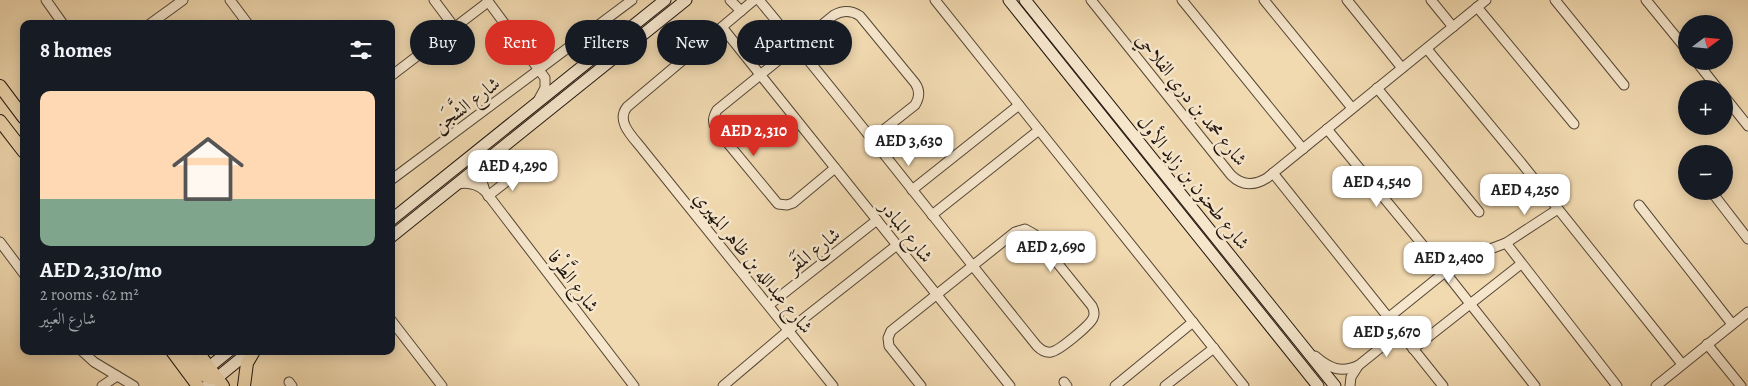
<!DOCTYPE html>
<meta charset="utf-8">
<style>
body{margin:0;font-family:Alegreya,Amiri,serif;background:#242831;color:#f1f3f6;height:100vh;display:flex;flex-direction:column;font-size:19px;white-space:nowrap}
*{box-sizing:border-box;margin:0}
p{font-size:16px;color:#9ea1a6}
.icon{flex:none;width:28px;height:28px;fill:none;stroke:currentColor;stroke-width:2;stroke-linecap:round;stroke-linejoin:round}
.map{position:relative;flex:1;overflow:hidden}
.side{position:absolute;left:20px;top:20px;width:375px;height:335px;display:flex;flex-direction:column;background:#171b24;border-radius:10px;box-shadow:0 2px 12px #0003}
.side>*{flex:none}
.guide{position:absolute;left:410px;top:20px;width:475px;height:45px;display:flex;gap:10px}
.needle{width:32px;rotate:74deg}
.fabs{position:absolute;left:1678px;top:15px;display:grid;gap:10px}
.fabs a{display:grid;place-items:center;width:55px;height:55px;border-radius:50%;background:#171b24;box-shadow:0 2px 12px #0003;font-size:25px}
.price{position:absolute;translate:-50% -42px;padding:0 11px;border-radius:10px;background:#fff;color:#222;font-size:16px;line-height:32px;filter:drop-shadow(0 1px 2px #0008)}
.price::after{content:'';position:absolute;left:50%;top:30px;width:15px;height:11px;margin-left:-8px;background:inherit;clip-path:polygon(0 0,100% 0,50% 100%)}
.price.active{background:#d93025;color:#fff}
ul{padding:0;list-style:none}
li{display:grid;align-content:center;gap:10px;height:265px;padding:0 20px}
li span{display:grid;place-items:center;height:155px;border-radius:10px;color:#555}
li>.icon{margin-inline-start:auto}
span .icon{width:90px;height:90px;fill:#fffc;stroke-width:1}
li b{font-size:21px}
h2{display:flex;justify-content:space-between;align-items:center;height:60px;padding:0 20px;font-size:21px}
.tag{padding:0 18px;border-radius:22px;background:#171b24;box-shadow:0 2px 12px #0003;font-size:18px;line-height:45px}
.tag.active{background:#d93025;color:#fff}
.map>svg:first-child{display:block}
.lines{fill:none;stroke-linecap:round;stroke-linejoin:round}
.street-casing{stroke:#544636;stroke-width:11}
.secondary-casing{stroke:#20150d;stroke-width:13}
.primary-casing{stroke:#20150d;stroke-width:14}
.street{stroke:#f6e6cc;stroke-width:9}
.secondary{stroke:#f6e6cc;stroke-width:11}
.primary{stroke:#f1d9b0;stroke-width:12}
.labels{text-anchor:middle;stroke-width:5;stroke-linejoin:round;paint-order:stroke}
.street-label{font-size:19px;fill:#20150d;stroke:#f6e6cc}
</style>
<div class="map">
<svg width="1748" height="386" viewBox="0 0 1748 386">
<rect width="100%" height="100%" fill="#f1d9b0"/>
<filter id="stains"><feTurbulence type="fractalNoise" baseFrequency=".004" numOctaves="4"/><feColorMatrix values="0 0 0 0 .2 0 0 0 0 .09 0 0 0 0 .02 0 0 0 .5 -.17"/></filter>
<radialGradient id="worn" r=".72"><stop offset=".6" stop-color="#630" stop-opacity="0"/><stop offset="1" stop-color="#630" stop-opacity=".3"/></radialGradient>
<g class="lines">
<defs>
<g id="street">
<polyline points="46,0 63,24"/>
<polyline points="230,0 248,24"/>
<polyline points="434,0 455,28"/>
<polyline points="487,0 545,78 545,88 539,99"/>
<polyline points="730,0 741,11"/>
<path d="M754 0 627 107C615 122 634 138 643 150L833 386"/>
<path d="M759 0C854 114 944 231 1037 346 1041 350 1045 353 1051 352 1059 351 1090 325 1093 318 1095 314 1094 310 1092 306L1034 234 1025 229 1015 232 891 331 888 338 889 346 921 386"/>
<polyline points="935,0 1244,386"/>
<path d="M1091 0 1231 175C1242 186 1254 186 1267 178L1486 0"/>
<polyline points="1182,0 1303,149"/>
<polyline points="1264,0 1352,108"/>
<polyline points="1347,0 1402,68"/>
<polyline points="1431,0 1453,27"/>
<polyline points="1555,0 1624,85"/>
<polyline points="1646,0 1686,49"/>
<polyline points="1477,7 1574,124"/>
<polyline points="150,24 183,0"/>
<polyline points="722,27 1010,386"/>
<polyline points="1427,49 1523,165 1682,364"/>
<polyline points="1696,61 1718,89"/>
<polyline points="391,76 488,2"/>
<polyline points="1377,88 1479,212"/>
<polyline points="1724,96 1748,126"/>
<polyline points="1327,129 1445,272 1535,386"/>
<polyline points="482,164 480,175 485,191 634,386"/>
<path d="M835 168 793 203 787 205 778 204 716 129C712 122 713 117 717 110L834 15C843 10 851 10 860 16L915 83C920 90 920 97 915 105L872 139"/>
<polyline points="1273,173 1443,386"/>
<polyline points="391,180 632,0"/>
<path d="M458 184C469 182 477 184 485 191"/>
<polyline points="912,190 1019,105"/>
<polyline points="1711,191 1748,239"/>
<polyline points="488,196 529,164 535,165 538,170"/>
<polyline points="1639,205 1732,324"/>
<polyline points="932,215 1039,130"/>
<polyline points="0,242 24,274"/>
<polyline points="1506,243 1617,386"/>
<polyline points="769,305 877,220"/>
<polyline points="1388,318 1445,272 1472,256 1506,243 1558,209"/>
<polyline points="391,320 442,386"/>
<polyline points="1707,344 1741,386"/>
<polyline points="1413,349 1521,264"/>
<polyline points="82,351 94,362 134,386"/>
<path d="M1315 356C1329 368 1341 374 1359 365L1400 332"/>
<polyline points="289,382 292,386"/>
<polyline points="1064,382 1067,386"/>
<polyline points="102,386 117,376"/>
<polyline points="723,386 789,330 897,245"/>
<polyline points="1115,386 1193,322"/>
<polyline points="1165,386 1214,348"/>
<polyline points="1350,386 1351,377 1358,366"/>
<polyline points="1656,386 1748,312"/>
</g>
<g id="secondary">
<polyline points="1009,0 1318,386"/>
<polyline points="1025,0 1335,386"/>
<polyline points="391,220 665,0"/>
<polyline points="391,237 686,0"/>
<polyline points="203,372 229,351"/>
<polyline points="207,386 250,351"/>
</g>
<g id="primary">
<polyline points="0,86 24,118"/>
<polyline points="0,121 24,152"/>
<polyline points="172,351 198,386"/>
<path d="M183 351C192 363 200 380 217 378"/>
<polyline points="197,351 223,386"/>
<polyline points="244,386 247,363 254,351"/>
</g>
</defs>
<use href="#street" class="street-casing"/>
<use href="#secondary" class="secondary-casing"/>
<use href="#primary" class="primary-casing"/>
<use href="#street" class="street"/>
<use href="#secondary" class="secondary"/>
<use href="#primary" class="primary"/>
</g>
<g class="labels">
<g class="street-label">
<text transform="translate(1192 99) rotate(51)" y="7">شارع محمد بن دري الفلاحي</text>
<text transform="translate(466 104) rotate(-37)" y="7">شارع الشَّجَن</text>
<text transform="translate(1194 182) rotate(51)" y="7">شارع طحنون بن زايد الأول</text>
<text transform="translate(907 231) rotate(52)" y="7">شارع المبادر</text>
<text transform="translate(813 250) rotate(-38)" y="7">شارع المَقَر</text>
<text transform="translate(754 262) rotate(51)" y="7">شارع عبدالله بن ظاهر المهيري</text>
<text transform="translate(574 281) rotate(53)" y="7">شارع الطَّرْفا</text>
</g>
</g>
<rect width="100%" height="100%" filter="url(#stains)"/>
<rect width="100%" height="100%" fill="url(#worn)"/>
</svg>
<div class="fabs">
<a><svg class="needle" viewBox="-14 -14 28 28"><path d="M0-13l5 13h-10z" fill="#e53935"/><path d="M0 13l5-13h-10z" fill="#9ea1a6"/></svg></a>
<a>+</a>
<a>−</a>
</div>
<b class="price active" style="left:754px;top:157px">AED 2,310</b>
<b class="price" style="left:909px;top:167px">AED 3,630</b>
<b class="price" style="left:513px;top:192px">AED 4,290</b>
<b class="price" style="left:1377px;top:208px">AED 4,540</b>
<b class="price" style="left:1525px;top:216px">AED 4,250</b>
<b class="price" style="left:1051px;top:273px">AED 2,690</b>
<b class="price" style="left:1449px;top:284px">AED 2,400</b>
<b class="price" style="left:1387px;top:358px">AED 5,670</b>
<div class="guide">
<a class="tag">Buy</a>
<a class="tag active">Rent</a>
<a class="tag">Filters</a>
<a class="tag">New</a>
<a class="tag">Apartment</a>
</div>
<section class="side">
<h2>8 homes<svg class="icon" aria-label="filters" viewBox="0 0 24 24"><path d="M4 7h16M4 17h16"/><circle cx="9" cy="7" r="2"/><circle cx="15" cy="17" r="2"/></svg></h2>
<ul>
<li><span style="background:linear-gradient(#ffd9b3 70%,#7fa58c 0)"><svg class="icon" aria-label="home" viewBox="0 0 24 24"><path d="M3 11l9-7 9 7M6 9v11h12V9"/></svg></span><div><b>AED 2,310/mo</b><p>2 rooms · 62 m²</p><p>شارع العَبِير</p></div></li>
</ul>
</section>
</div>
